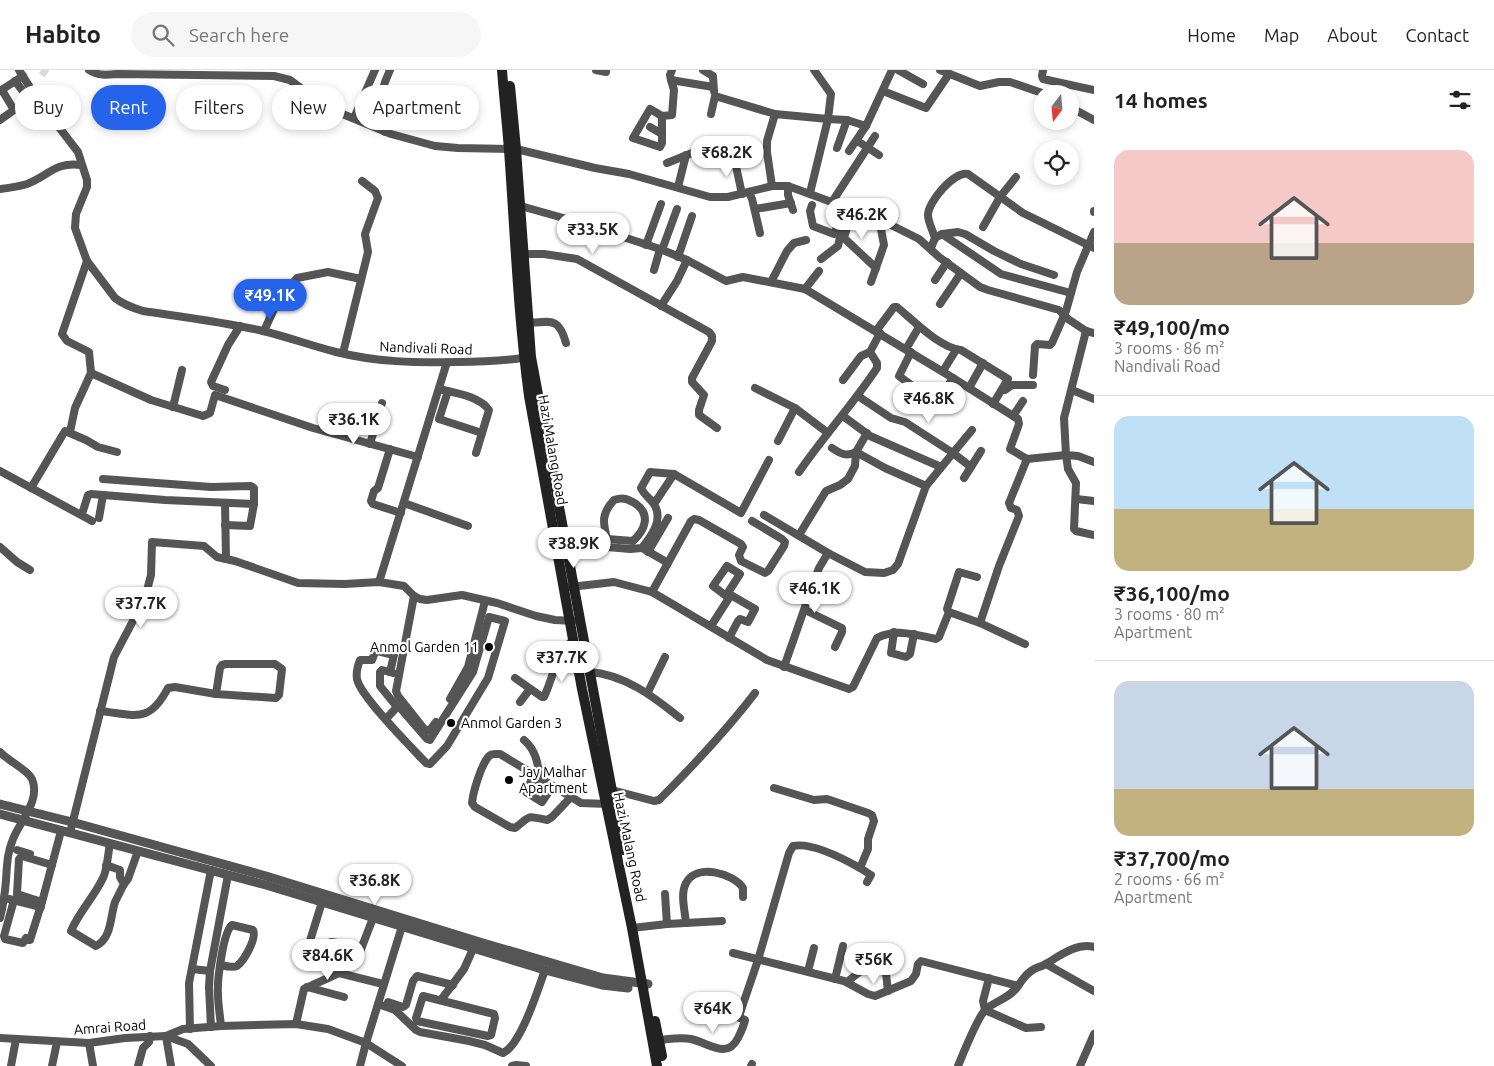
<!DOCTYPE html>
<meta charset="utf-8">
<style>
body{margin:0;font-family:Ubuntu,sans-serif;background:#f6f6f6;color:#222;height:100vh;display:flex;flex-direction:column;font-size:19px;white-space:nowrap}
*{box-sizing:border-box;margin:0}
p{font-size:16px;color:#767676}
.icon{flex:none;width:28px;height:28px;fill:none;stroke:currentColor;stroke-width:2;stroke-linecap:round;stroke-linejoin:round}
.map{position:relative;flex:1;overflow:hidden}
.side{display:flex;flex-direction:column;background:#fff;width:400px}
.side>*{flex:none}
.guide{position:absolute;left:15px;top:15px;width:475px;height:45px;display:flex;gap:10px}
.needle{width:32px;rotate:196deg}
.buttons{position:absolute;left:1034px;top:15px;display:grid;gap:10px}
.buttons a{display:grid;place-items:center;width:45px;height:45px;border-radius:50%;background:#fff;box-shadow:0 2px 8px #0003;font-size:25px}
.price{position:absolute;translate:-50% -42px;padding:0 11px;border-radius:18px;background:#fff;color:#222;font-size:16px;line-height:32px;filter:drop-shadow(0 1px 2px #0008)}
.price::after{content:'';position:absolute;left:50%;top:30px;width:15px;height:11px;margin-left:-8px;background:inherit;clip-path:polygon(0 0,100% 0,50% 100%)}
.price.selected{background:#2563eb;color:#fff}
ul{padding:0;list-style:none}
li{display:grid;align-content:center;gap:10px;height:265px;padding:0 20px}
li+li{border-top:1px solid #e0e0e0}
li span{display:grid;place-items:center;height:155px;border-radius:15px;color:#555}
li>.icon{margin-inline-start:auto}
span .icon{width:90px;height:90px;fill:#fffc;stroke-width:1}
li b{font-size:21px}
h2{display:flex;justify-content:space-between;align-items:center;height:60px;padding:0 20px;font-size:21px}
.pill{padding:0 18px;border-radius:22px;background:#fff;box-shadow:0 2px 8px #0003;font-size:18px;line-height:45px}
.pill.selected{background:#2563eb;color:#fff}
header{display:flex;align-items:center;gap:30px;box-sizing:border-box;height:70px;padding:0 25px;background:#fff;border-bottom:1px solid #e0e0e0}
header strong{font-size:24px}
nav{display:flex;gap:28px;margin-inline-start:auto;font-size:18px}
.search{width:350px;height:45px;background:#f6f6f6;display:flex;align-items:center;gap:12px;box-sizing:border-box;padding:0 18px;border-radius:28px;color:#767676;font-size:19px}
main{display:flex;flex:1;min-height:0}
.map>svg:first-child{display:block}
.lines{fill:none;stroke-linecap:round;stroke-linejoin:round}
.minor-tunnel{stroke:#d9d9d9;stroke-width:8;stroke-dasharray:8 4;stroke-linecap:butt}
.minor{stroke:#555;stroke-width:8}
.tertiary{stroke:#555;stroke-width:9}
.secondary{stroke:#222;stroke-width:10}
.poi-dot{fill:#000;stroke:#fff;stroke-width:2}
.labels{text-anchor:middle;stroke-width:4.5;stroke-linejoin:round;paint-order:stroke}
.street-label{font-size:14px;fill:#000;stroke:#fff}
.poi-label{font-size:14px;fill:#000;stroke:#fff;text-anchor:start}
</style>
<header>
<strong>Habito</strong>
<div class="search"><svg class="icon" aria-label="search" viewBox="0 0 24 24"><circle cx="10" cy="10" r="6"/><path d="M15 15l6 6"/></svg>Search here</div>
<nav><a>Home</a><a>Map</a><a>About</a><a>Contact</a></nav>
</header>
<main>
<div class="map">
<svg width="1094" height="996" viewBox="0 0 1094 996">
<rect width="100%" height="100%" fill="#fff"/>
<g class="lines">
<polyline class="minor-tunnel" points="41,0 47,4"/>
<g class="minor">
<path d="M19 0 38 30 78 82 87 110V117L76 144 75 158 87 191 115 228C124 235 133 238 143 241 183 247 224 252 263 261 288 267 312 276 336 282 376 292 416 293 457 292 481 292 505 291 529 287"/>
<path d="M89 0C98 6 107 5 117 4L274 6 290 10 328 38 391 64 435 76 458 78 516 79 595 98 629 104 710 127H728L772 116H788L883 151 919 169 939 187 980 217 988 220 1059 240 1068 249 1086 261 1094 263"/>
<polyline points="596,0 606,2"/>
<polyline points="672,0 670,5 671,10 713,17"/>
<polyline points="703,0 713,6 714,21"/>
<polyline points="898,0 923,14"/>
<polyline points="940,0 980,16 999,12 1010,12 1045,24"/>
<polyline points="1043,0 1042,6 1043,9 1094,20"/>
<polyline points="15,11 22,20"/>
<polyline points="0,21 23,6"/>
<polyline points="883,21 926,38 949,4"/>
<polyline points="1070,37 1094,50"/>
<polyline points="711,44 715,26 775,44"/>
<polyline points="662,46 662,73 660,77 633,68 650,39 662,46 672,45 674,20 671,10"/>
<polyline points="354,48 375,0"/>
<polyline points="0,50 14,40 2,20"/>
<polyline points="650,57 662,64"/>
<polyline points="385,62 390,48 378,38 385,12 390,0"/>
<polyline points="859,72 879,85"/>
<polyline points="837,78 847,50"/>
<polyline points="849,81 866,56"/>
<polyline points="734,87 742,124"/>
<polyline points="667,93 692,83 702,83"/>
<polyline points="772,116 767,82 767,71 775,44 828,49 831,24 814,0"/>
<polyline points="788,116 788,125 793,140"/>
<polyline points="678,117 686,85"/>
<path d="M0 119C9 118 18 117 27 114 50 105 54 92 81 95"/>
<polyline points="749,122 752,129 760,163"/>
<polyline points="810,123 828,49 847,50 866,56 892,0"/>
<polyline points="832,132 875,66"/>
<polyline points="517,135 574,151 660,179 687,190 726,211 743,207 805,219 953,308 1018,349 1019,354 1010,379 1027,389 1066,385 1068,399 1076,413 1074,459 1076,461 1094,465"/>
<polyline points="812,135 810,141 813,156 834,164 846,138"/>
<polyline points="755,139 791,133"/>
<polyline points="852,140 844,168 876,198"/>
<polyline points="1094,141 1094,142"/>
<polyline points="983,157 1000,127 1016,107"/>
<polyline points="942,164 958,162 965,164 994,181 1021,194 1054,205"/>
<polyline points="935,168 942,164 1001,204 1071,223"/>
<polyline points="646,175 661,134"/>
<path d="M931 178 935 168C933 161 928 152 928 145 928 132 954 101 968 104L1023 143 1094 178"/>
<polyline points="662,180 677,139"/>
<polyline points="523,184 544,184 577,189 709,262 712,266 712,271 692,308 692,312 704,325 699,340 699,345 717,358"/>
<polyline points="678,187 692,146"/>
<polyline points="821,189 838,176 841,163"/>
<polyline points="87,191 62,264 67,271 89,282 91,303 151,330 203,346 210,343 215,325 313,358 418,387"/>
<polyline points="654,200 660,179"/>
<polyline points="935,210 947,192"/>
<polyline points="771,212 787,181 794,173 806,170"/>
<polyline points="871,212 884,175 881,159 883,151"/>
<polyline points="805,219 819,201"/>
<polyline points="940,234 961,203"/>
<polyline points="661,236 677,211 687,190"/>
<path d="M529 253C552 251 559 248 566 273"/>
<polyline points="264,261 278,230 297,208 328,202 361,209"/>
<path d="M876 261 894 237H897C914 251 940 278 961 280L1008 309 993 334"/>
<polyline points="1086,261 1064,348 1066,385 1078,386 1094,392"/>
<polyline points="906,279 919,257"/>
<polyline points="911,282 899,306 934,332 938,331 953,308"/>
<polyline points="343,283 368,182 365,164 378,128 375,121 362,111"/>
<polyline points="943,301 956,280"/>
<polyline points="1033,305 1035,276 1037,274 1050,275 1052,273 1066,241 1077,202 1094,162"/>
<polyline points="843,310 861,286 870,282"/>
<polyline points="755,318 795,338 828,363"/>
<polyline points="969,318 983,293"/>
<path d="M439 319C455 323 479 326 489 340L476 383"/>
<polyline points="225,320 213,316 211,312 228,275 240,256"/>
<polyline points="1005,320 1012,315 1033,315"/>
<polyline points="1072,320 1094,329"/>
<polyline points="448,321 439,349 482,363"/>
<polyline points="858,326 891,348 905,352 953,383 926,416"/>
<polyline points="173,337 182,300"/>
<polyline points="843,346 870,366 941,397"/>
<polyline points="1013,346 1023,331"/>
<polyline points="70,362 75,338 91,303"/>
<polyline points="778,371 795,338"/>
<polyline points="370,374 382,333"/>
<polyline points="390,379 378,418 374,421 371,431 373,434 401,443"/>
<polyline points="971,397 953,383 972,360"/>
<polyline points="0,401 92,451"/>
<path d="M799 402C824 366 853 334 877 298V293L870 282 880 263"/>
<polyline points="964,408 981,381"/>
<polyline points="31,418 65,361 86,370 98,377 117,382"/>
<polyline points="1076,429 1094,431"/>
<polyline points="225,433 226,489"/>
<polyline points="404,433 468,456"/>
<polyline points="654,434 674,404"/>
<polyline points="83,441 88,425 91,424 165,430 254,434 254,418 251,416 211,417 103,409"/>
<path d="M764 445 828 483 865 502 884 503 893 500 898 494 926 416 885 398 856 382C846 387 841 384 832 378"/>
<polyline points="99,448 103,425"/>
<polyline points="225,455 250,456 254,434"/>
<polyline points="799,465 826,421 840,415 848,409 855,396 856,382 867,363"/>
<polyline points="0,477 17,492 30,500"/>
<polyline points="644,479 668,493"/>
<path d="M567 480 583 481 607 477 630 479 642 478C651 466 664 450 654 434 650 428 644 425 641 418L650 402 674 404 741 443 769 390"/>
<path d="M567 480 581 473 607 469 633 471C645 460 651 445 636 434 628 429 623 427 614 430 601 444 603 452 607 469"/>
<polyline points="648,482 668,448"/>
<polyline points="977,507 959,502 947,539 949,542 980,553"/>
<polyline points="379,512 447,292"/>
<path d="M570 517 614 512 652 522 767 590 849 619 853 617 877 568C897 558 916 565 936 569L939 567 949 542"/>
<polyline points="652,522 691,451 694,449 699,450 741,474 743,477 739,485 741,491 765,503 768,501 784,476 785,472 782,469 752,451"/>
<polyline points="729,524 755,539 748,552 740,549 738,551 729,568"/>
<polyline points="414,526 396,621 398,626 425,660 430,660 436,652"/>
<polyline points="805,540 842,558 842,562 835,577"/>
<polyline points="711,556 729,528 729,521 740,504 727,496 713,516 729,528"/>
<polyline points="894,562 891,583 906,587 910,584 914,564"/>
<polyline points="1025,574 980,553 999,496 1019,446 1017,440 1011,438 1009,433 1027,389"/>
<polygon points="226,594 275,594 282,599 279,625 276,628 216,624 220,598 222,595"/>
<polyline points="784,597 813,514 819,498 828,483"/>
<path d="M390 602 394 585 377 581 375 582 372 590H360C358 595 356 603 357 609 360 626 411 677 426 693L430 694 447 676 488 608 505 551 489 547 473 602 431 668 430 670 427 669 401 639"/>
<path d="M589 602C624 604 654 627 680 648"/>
<path d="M515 608 542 627H544C553 609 556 581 574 570"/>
<polyline points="648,622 665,587"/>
<polyline points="450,629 468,597 485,531"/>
<polyline points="520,632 530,619"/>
<path d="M100 641C136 645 149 654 168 618L175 617 216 624"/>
<polyline points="386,649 397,637 380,616 380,602 382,600 393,603"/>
<path d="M524 670C536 680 538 694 540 709"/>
<path d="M0 682C8 691 28 700 32 709 41 730 20 751 13 769 7 783 7 796 6 810 5 823 3 836 0 848"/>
<polyline points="531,710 548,720 548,723 542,732 526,722 526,721 534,705"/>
<path d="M607 722 612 720 654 731 659 730C693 696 726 661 755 623"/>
<path d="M571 727 552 747 547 750C525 745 531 746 515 758L510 757 475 737 472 733C473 722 481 695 489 686 492 683 496 684 500 684L581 733 607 734"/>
<polyline points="70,763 114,587 145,528 151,505 152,472 204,476 217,487 235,491 298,513 345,514 379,512 404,516 414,526 420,529 427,530 462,525 497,533 536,546 555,550 573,551"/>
<polyline points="17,780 30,784"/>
<path d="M106 795 120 800V807L124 814C121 820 118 826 115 832 110 847 112 868 96 876L71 861C79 842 94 827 103 808 107 801 108 783 110 774"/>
<polyline points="860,798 871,805 867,812"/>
<polyline points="124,814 128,809 138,781"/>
<polyline points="665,824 667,854"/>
<polyline points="9,829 41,837"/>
<polyline points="14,830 4,866 5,869 23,873 26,868"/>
<polyline points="42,832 17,824 19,789 22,786 52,795"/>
<polyline points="322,832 305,887 306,891 321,896 324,894 328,881 350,888 358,887 373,848"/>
<path d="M686 853C685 841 680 824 686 813 696 793 733 803 743 818V827"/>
<polyline points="632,858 667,854 722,851"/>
<polyline points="26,870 30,870 42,832 61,761"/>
<polyline points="328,881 331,872 338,873 340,877 338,884"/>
<path d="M733 883 844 911 868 924 875 926 911 911 916 904 918 894 921 891 1018 916C1024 907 1030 899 1042 896 1057 888 1076 872 1094 877"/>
<polyline points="871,887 885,895 888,921"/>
<polyline points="1046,894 1094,921"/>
<path d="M221 895C225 896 233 898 237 896 244 891 257 868 253 860L232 855C223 862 217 911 218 924 218 935 220 945 221 956"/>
<polyline points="192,899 210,901"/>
<polyline points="808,901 814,878"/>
<polyline points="989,908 983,931 985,940 1026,958 1041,957"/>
<polyline points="835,909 843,876"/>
<polyline points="847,912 867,896 873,881"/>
<polyline points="307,917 344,927"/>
<polygon points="423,926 494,944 495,948 491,965 488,966 417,951 416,948"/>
<polyline points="441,930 464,899 473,879"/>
<polyline points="388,932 403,937 406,935 413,911 417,906 453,915"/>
<path d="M378 934 395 940 416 960 420 962 469 971 485 975 503 983C521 975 538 919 545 900"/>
<path d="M739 946 758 890 789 783 793 776C811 772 844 789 860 798L868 779V769L874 751 872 745 868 743 827 729 814 730 774 718"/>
<polyline points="296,954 304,919 339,903 383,914"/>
<polyline points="211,957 209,917 210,901 228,805"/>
<polyline points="190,959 189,913 211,800"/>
<polyline points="166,966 183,959 221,956 296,954 328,959 366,973 360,996"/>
<polyline points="166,966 171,996"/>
<polyline points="0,968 89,973 125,968 166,966 188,974 211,996"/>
<path d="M659 970C670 969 680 967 691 969 709 973 727 990 738 968 741 962 744 956 745 950L707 935"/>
<polyline points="89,973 93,996"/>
<polyline points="11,996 16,969"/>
<polyline points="52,996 57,972"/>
<polyline points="138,996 143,978 149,972 150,966"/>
<polyline points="402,996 366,973 403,853"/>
<polyline points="512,996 516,995 526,996"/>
<polyline points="751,996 752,994"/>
<path d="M958 996C963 984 978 946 986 939 997 930 1010 928 1018 916"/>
<polyline points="1080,996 1094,964"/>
</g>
<g class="tertiary">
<polyline points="0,734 72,752 266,806 483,873 603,908 648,914"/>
<polyline points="0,744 266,815 545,900 602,915 628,918"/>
</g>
<g class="secondary">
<path d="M502 0C504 27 507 53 509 80 515 162 518 244 529 326L582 619 632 858 657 996"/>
<polyline points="510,16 516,79 531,287 623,780"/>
<polyline points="655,951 662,986"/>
</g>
</g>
<g class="poi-dot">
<circle cx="489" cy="577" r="5"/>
<circle cx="451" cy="653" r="5"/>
<circle cx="509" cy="710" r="5"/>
</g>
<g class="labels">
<g class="street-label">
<text transform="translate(426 278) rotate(2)" y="5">Nandivali Road</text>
<text transform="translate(553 380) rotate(80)" y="5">Hazi Malang Road</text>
<text transform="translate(630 777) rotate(78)" y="5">Hazi Malang Road</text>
<text transform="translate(110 957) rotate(-4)" y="5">Amrai Road</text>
</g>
<g class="poi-label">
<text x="479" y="582" text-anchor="end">Anmol Garden 11</text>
<text x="461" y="658">Anmol Garden 3</text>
<text x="519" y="707">Jay Malhar<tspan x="519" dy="16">Apartment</tspan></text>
</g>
</g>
</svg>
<div class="buttons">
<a><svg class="needle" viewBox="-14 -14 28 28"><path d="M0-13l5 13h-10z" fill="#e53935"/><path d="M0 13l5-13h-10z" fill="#767676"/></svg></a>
<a><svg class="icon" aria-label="locate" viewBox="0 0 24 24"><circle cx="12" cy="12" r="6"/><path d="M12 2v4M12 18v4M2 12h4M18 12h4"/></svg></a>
</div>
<b class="price" style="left:727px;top:108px">₹68.2K</b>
<b class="price" style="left:862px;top:170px">₹46.2K</b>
<b class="price" style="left:593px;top:185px">₹33.5K</b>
<b class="price selected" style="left:270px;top:251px">₹49.1K</b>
<b class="price" style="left:929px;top:354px">₹46.8K</b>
<b class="price" style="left:354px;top:375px">₹36.1K</b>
<b class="price" style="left:574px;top:499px">₹38.9K</b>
<b class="price" style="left:815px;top:544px">₹46.1K</b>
<b class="price" style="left:141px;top:559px">₹37.7K</b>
<b class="price" style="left:562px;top:613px">₹37.7K</b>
<b class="price" style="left:375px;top:836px">₹36.8K</b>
<b class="price" style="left:328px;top:911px">₹84.6K</b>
<b class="price" style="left:874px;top:915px">₹56K</b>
<b class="price" style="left:713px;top:964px">₹64K</b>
<div class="guide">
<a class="pill">Buy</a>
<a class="pill selected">Rent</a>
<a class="pill">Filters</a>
<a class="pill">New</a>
<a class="pill">Apartment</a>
</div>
</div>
<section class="side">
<h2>14 homes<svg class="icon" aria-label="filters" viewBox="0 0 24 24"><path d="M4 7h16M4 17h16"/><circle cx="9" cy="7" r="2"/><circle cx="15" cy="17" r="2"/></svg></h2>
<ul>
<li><span style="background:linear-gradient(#f6c9c9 60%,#b9a48a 0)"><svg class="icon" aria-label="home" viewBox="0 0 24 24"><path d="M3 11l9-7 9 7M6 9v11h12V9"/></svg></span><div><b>₹49,100/mo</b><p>3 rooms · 86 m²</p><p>Nandivali Road</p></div></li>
<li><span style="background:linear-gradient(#bfe0f5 60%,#c2b280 0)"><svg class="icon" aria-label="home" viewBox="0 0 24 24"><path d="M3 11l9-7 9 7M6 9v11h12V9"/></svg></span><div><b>₹36,100/mo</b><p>3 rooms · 80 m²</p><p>Apartment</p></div></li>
<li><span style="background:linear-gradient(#c9d6e8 70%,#c2b280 0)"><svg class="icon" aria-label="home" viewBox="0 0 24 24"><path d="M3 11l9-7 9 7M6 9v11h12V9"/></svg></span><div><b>₹37,700/mo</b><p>2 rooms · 66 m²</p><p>Apartment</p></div></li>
</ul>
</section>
</main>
